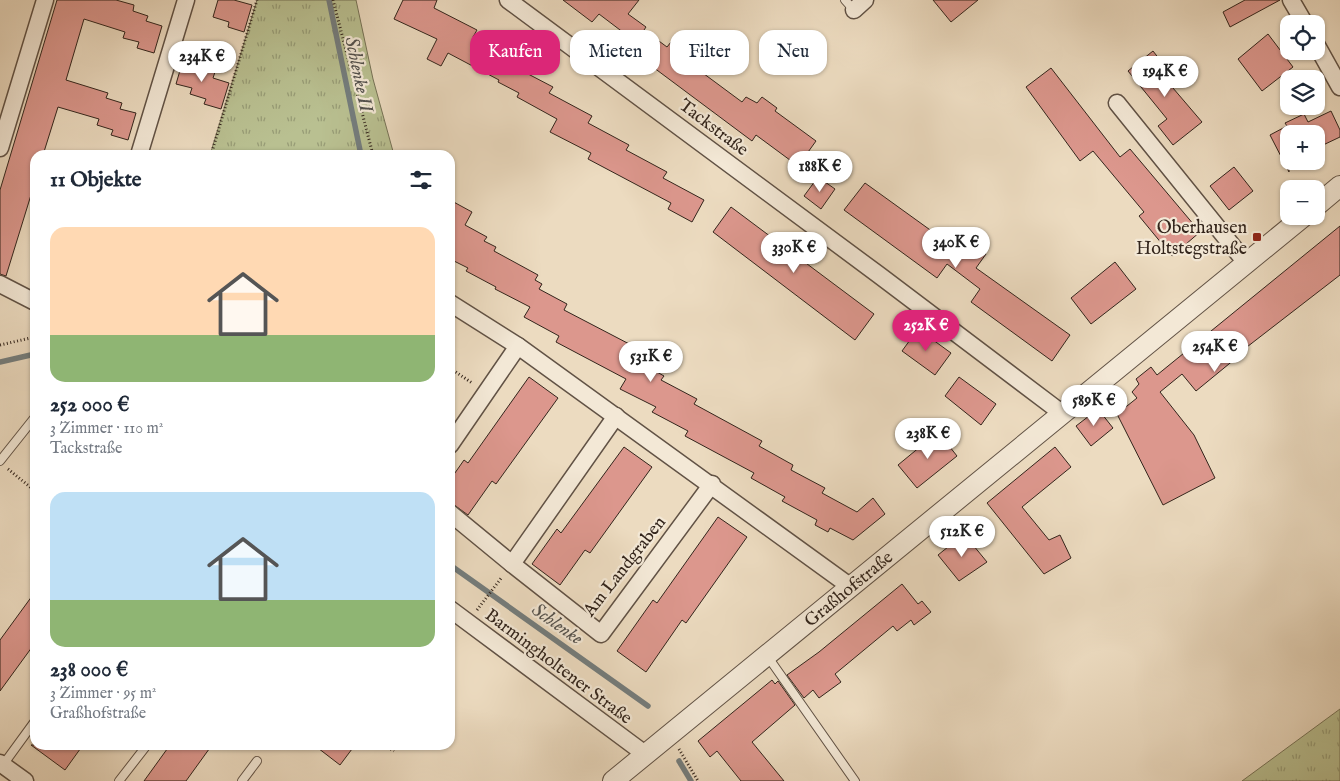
<!DOCTYPE html>
<html lang="de">
<meta charset="utf-8">
<style>
body{margin:0;font-family:"IM FELL English",serif;background:#f2f2f3;color:#1f2937;height:100vh;display:flex;flex-direction:column;font-size:19px;white-space:nowrap}
*{box-sizing:border-box;margin:0}
p{font-size:16px;color:#747a83}
.icon{flex:none;width:28px;height:28px;fill:none;stroke:currentColor;stroke-width:2;stroke-linecap:round;stroke-linejoin:round}
.map{position:relative;flex:1;overflow:hidden}
.sheet{position:absolute;left:30px;top:150px;width:425px;height:600px;display:flex;flex-direction:column;background:#fff;border-radius:15px;box-shadow:0 1px 4px #0004}
.sheet>*{flex:none}
.guide{position:absolute;left:470px;top:30px;width:475px;height:45px;display:flex;gap:10px}
.fabs{position:absolute;left:1280px;top:15px;display:grid;gap:10px}
.fabs a{display:grid;place-items:center;width:45px;height:45px;border-radius:10px;background:#fff;box-shadow:0 1px 4px #0004;font-size:25px}
.price{position:absolute;translate:-50% -42px;padding:0 11px;border-radius:18px;background:#fff;color:#222;font-size:16px;line-height:32px;filter:drop-shadow(0 1px 2px #0008)}
.price::after{content:'';position:absolute;left:50%;top:30px;width:15px;height:11px;margin-left:-8px;background:inherit;clip-path:polygon(0 0,100% 0,50% 100%)}
.price.current{background:#db2777;color:#fff}
ul{padding:0;list-style:none}
li{display:grid;align-content:center;gap:10px;height:265px;padding:0 20px}
li span{display:grid;place-items:center;height:155px;border-radius:15px;color:#555}
li>.icon{margin-inline-start:auto}
span .icon{width:90px;height:90px;fill:#fffc;stroke-width:1}
li b{font-size:21px}
h2{display:flex;justify-content:space-between;align-items:center;height:60px;padding:0 20px;font-size:21px}
.tag{padding:0 18px;border-radius:15px;background:#fff;box-shadow:0 1px 4px #0004;font-size:18px;line-height:45px}
.tag.current{background:#db2777;color:#fff}
.map>svg:first-child{display:block}
.grass{fill:url(#grass-tufts);stroke:#767256}
.lines{fill:none;stroke-linecap:round;stroke-linejoin:round}
.stream{stroke:#747d7d;stroke-width:5.5}
.building{fill:#dc978d;stroke:#33251c}
.service-casing{stroke:#615245;stroke-width:10}
.minor-casing{stroke:#615245;stroke-width:19}
.tertiary-casing{stroke:#615245;stroke-width:22}
.path{stroke:#33251c;stroke-width:3;stroke-dasharray:1 2.5;stroke-linecap:butt}
.service{stroke:#f3e8d6;stroke-width:8}
.minor{stroke:#f3e8d6;stroke-width:16}
.tertiary{stroke:#f3e8d6;stroke-width:20}
.poi-dot{fill:#8f2418;stroke:#f3e8d6;stroke-width:2}
.labels{text-anchor:middle;stroke-width:4.5;stroke-linejoin:round;paint-order:stroke}
.street-label{font-size:18px;fill:#33251c;stroke:#f3e8d6}
.poi-label{font-size:18px;fill:#33251c;stroke:#f3e8d6;text-anchor:end}
.water-label{font-size:19px;font-style:italic;fill:#53514d;stroke:#f3e8d6}
</style>
<div class="map">
<svg width="1340" height="781" viewBox="0 0 1340 781">
<defs>
<pattern id="grass-tufts" width="24" height="20" patternUnits="userSpaceOnUse" patternTransform="scale(1.25)"><rect width="24" height="20" fill="#b9c091"/><path d="M3 7l-1-3M5 7V3M7 7l1-3M15 17l-1-3M17 17v-4M19 17l1-3" fill="none" stroke="#979c76"/></pattern>
</defs>
<rect width="100%" height="100%" fill="#ecdbc0"/>
<filter id="stains"><feTurbulence type="fractalNoise" baseFrequency=".004" numOctaves="4"/><feColorMatrix values="0 0 0 0 .2 0 0 0 0 .09 0 0 0 0 .02 0 0 0 .5 -.17"/></filter>
<radialGradient id="worn" r=".72"><stop offset=".6" stop-color="#630" stop-opacity="0"/><stop offset="1" stop-color="#630" stop-opacity=".3"/></radialGradient>
<g class="grass">
<polygon points="257,0 356,0 373,79 394,155 210,155"/>
<polygon points="1340,709 1340,781 1242,781"/>
</g>
<g class="lines">
<g class="stream">
<polyline points="329,0 361,155"/>
<polyline points="0,362 35,354"/>
<polyline points="450,565 648,706"/>
<polyline points="679,761 691,781"/>
</g>
</g>
<g class="building">
<polygon points="57,0 116,0 134,5 133,11 148,16 146,21 162,26 154,53 137,48 139,42 123,38 125,32 84,19 66,80 108,93 106,98 122,103 120,109 136,113 128,140 111,135 113,130 97,125 99,119 58,107 43,155 35,155 35,182 6,276 0,274 0,190"/>
<polygon points="218,0 234,0 252,5 244,32 228,27 229,22 213,17"/>
<polygon points="403,0 437,0 434,8 477,30 473,37 512,57 509,64 553,87 549,93 592,116 588,123 629,145 626,150 667,172 663,178 704,200 692,222 668,209 671,203 588,159 591,153 550,132 557,119 517,97 519,93 498,82 499,80 448,53 441,66 427,59 437,39 394,19"/>
<polygon points="563,0 639,0 628,14 646,27 644,30 667,47 671,42 692,57 688,62 742,102 746,97 757,103 762,97 777,108 775,111 816,141 798,166 756,135 752,141 618,41 624,33 599,14 592,22"/>
<polygon points="933,0 978,0 951,22"/>
<polygon points="1245,0 1280,0 1230,27 1223,12"/>
<polygon points="1268,34 1293,67 1262,91 1238,59"/>
<polygon points="1153,51 1167,69 1161,74 1202,122 1173,145 1158,126 1167,119 1128,71"/>
<polygon points="184,57 201,62 199,68 215,72 213,78 229,83 221,109 204,104 206,99 190,94 192,88 176,84"/>
<polygon points="1051,68 1120,157 1130,149 1200,232 1172,256 1139,216 1144,212 1093,151 1080,161 1026,87"/>
<polygon points="1331,111 1340,130 1340,137 1321,146 1316,134 1289,134 1289,172 1270,135 1287,126 1285,123 1304,114 1308,122"/>
<polygon points="1234,167 1253,191 1229,210 1210,186"/>
<polygon points="818,177 835,189 821,209 804,196"/>
<polygon points="865,183 958,250 966,239 986,254 976,268 1070,335 1052,361 971,302 980,289 947,264 937,278 844,210"/>
<polygon points="450,200 472,212 465,225 487,237 484,241 496,247 494,251 538,275 535,280 542,284 539,289 567,304 564,310 635,347 632,352 638,356 636,360 664,376 661,380 697,399 694,404 762,441 759,446 793,465 791,470 825,488 822,493 857,512 873,498 885,514 853,540 830,528 828,532 815,525 817,520 782,501 785,497 751,478 754,473 685,436 688,431 652,412 656,407 620,389 626,379 556,342 559,336 524,317 530,307 495,289 496,287 466,271 468,268 450,259"/>
<polygon points="731,207 874,314 855,340 713,232"/>
<polygon points="1340,226 1340,275 1234,357 1235,359 1196,391 1182,374 1160,392 1194,435 1215,478 1163,505 1117,414 1137,398 1132,392 1139,384 1136,379 1151,367 1157,375"/>
<polygon points="1115,262 1136,289 1091,324 1071,298"/>
<polygon points="918,329 951,353 935,375 902,351"/>
<polygon points="529,377 558,398 496,484 492,481 468,515 450,502 450,480 464,460 468,463"/>
<polygon points="959,377 996,404 981,425 945,396"/>
<polygon points="1098,409 1113,428 1091,446 1076,426"/>
<polygon points="938,432 957,456 917,488 898,465"/>
<polygon points="624,447 652,467 590,553 585,550 560,585 532,564 557,529 561,533"/>
<polygon points="1055,447 1071,467 1022,507 1049,540 1060,535 1071,558 1044,574 987,503"/>
<polygon points="718,517 747,537 686,623 682,620 646,672 617,651 653,600 657,603"/>
<polygon points="964,534 987,562 959,581 938,555"/>
<polygon points="902,584 918,604 922,601 931,612 914,625 911,620 897,631 893,626 835,674 841,682 819,698 813,690 804,698 787,675 819,652"/>
<polygon points="35,592 35,643 0,691 0,640"/>
<polygon points="772,680 775,684 778,681 795,705 752,742 784,781 741,781 717,751 710,757 698,741"/>
<polygon points="31,745 83,745 65,770"/>
<polygon points="170,745 212,745 186,781 144,781"/>
<polygon points="314,745 355,745 340,765"/>
</g>
<g class="lines">
<defs>
<g id="service">
<polyline points="845,0 854,10"/>
<polyline points="0,461 35,417"/>
<polyline points="768,657 855,781"/>
<polyline points="3,765 35,721"/>
<polyline points="119,781 147,745"/>
<polyline points="242,781 257,761"/>
</g>
<g id="minor">
<polyline points="508,0 879,275 1063,414"/>
<polyline points="1291,0 1305,24"/>
<polyline points="854,10 865,0"/>
<polyline points="1316,44 1340,87"/>
<polyline points="1117,103 1247,264"/>
<polyline points="0,148 45,0"/>
<polyline points="139,155 186,0"/>
<polyline points="0,284 35,302"/>
<polyline points="450,303 518,346 851,587"/>
<polyline points="616,416 512,564 601,634 712,484"/>
<polyline points="450,445 518,346"/>
<polyline points="450,513 512,564"/>
<polyline points="450,609 645,754"/>
<polyline points="0,763 25,781"/>
</g>
<g id="tertiary">
<polyline points="1316,206 1340,186"/>
<path id="s1" d="M613 781 1304 216"/>
</g>
</defs>
<use href="#service" class="service-casing"/>
<use href="#minor" class="minor-casing"/>
<use href="#tertiary" class="tertiary-casing"/>
<g class="path">
<polyline points="333,0 373,155"/>
<polyline points="211,155 257,0"/>
<polyline points="0,345 35,337"/>
<polyline points="450,368 472,383"/>
<polyline points="8,469 35,491"/>
<polyline points="477,610 502,577"/>
<polyline points="385,745 394,751"/>
<polyline points="679,749 698,781"/>
</g>
<use href="#service" class="service"/>
<use href="#minor" class="minor"/>
<use href="#tertiary" class="tertiary"/>
</g>
<rect class="poi-dot" x="1252" y="232" width="10" height="10" rx="2.5"/>
<g class="labels">
<g class="street-label">
<text transform="translate(714 127) rotate(37)" y="6">Tackstraße</text>
<text transform="translate(624 566) rotate(-52)" y="6">Am Landgraben</text>
<text dy="6" stroke="none"><textPath href="#s1" startOffset="304">Graßhofstraße</textPath></text>
<text transform="translate(559 666) rotate(37)" y="6">Barmingholtener Straße</text>
</g>
<g class="poi-label">
<text x="1247" y="233">Oberhausen<tspan x="1247" dy="21">Holtstegstraße</tspan></text>
</g>
<g class="water-label">
<text transform="translate(360 74) rotate(78)" y="7">Schlenke II</text>
<text transform="translate(558 623) rotate(35)" y="7">Schlenke</text>
</g>
</g>
<rect width="100%" height="100%" filter="url(#stains)"/>
<rect width="100%" height="100%" fill="url(#worn)"/>
</svg>
<div class="fabs">
<a><svg class="icon" aria-label="locate" viewBox="0 0 24 24"><circle cx="12" cy="12" r="6"/><path d="M12 2v4M12 18v4M2 12h4M18 12h4"/></svg></a>
<a><svg class="icon" aria-label="layers" viewBox="0 0 24 24"><path d="M12 4l9 5-9 5-9-5zM3 14l9 5 9-5"/></svg></a>
<a>+</a>
<a>−</a>
</div>
<b class="price" style="left:202px;top:83px">234K €</b>
<b class="price" style="left:1165px;top:98px">194K €</b>
<b class="price" style="left:820px;top:193px">188K €</b>
<b class="price" style="left:956px;top:269px">340K €</b>
<b class="price" style="left:794px;top:274px">330K €</b>
<b class="price current" style="left:926px;top:352px">252K €</b>
<b class="price" style="left:1215px;top:373px">254K €</b>
<b class="price" style="left:651px;top:383px">531K €</b>
<b class="price" style="left:1094px;top:427px">589K €</b>
<b class="price" style="left:928px;top:460px">238K €</b>
<b class="price" style="left:962px;top:558px">512K €</b>
<div class="guide">
<a class="tag current">Kaufen</a>
<a class="tag">Mieten</a>
<a class="tag">Filter</a>
<a class="tag">Neu</a>
</div>
<section class="sheet">
<h2>11 Objekte<svg class="icon" aria-label="filters" viewBox="0 0 24 24"><path d="M4 7h16M4 17h16"/><circle cx="9" cy="7" r="2"/><circle cx="15" cy="17" r="2"/></svg></h2>
<ul>
<li><span style="background:linear-gradient(#ffd9b3 70%,#8fb573 0)"><svg class="icon" aria-label="home" viewBox="0 0 24 24"><path d="M3 11l9-7 9 7M6 9v11h12V9"/></svg></span><div><b>252 000 €</b><p>3 Zimmer · 110 m²</p><p>Tackstraße</p></div></li>
<li><span style="background:linear-gradient(#bfe0f5 70%,#8fb573 0)"><svg class="icon" aria-label="home" viewBox="0 0 24 24"><path d="M3 11l9-7 9 7M6 9v11h12V9"/></svg></span><div><b>238 000 €</b><p>3 Zimmer · 95 m²</p><p>Graßhofstraße</p></div></li>
</ul>
</section>
</div>
